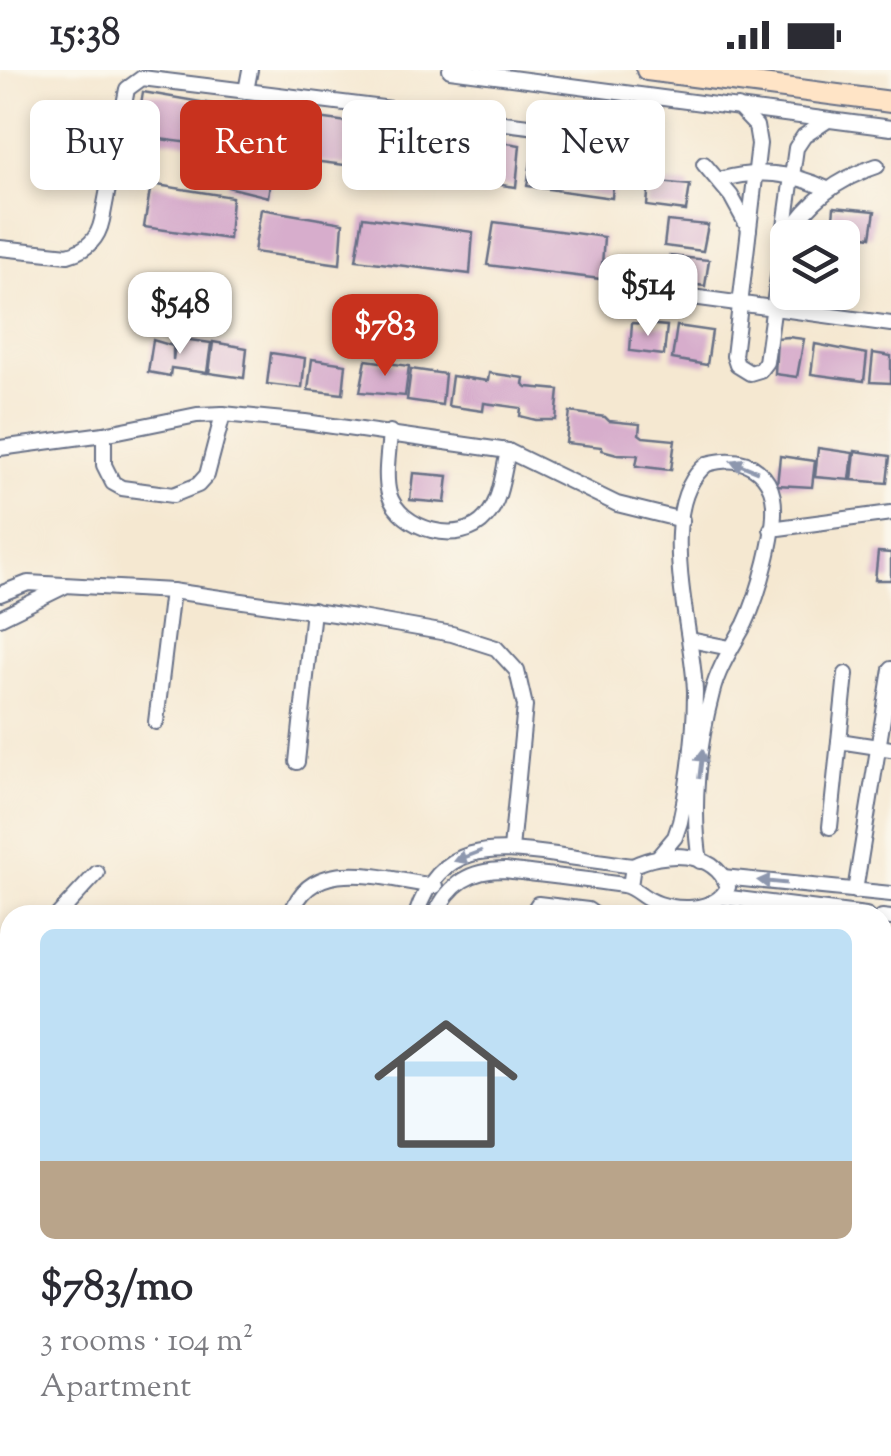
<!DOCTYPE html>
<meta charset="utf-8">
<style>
body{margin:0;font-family:"Sorts Mill Goudy",serif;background:#f2f2f3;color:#2b2b33;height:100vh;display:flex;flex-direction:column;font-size:38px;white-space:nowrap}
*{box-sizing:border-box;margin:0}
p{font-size:32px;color:#7c7c81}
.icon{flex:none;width:55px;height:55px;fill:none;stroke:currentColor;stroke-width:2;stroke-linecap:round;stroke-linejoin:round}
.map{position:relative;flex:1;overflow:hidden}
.panel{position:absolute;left:0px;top:835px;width:892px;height:552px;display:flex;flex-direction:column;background:#fff;border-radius:30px 30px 0 0;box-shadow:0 5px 15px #0003}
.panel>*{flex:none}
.guide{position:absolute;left:30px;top:30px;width:832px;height:90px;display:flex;gap:20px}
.fabs{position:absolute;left:770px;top:150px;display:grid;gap:20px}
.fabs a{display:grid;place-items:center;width:90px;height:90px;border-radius:15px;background:#fff;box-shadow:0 5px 15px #0003;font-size:50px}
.price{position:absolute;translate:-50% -85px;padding:0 22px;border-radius:20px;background:#fff;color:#222;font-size:32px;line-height:65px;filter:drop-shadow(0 2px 5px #0008)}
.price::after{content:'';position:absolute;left:50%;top:60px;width:30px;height:22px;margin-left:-15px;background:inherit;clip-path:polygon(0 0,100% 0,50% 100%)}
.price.current{background:#c8321e;color:#fff}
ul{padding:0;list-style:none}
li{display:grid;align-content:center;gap:20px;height:530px;padding:0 40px}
li span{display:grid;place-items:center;height:310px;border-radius:15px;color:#555}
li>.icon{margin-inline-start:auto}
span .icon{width:180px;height:180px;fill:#fffc;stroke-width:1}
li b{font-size:42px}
.pill{padding:0 35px;border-radius:15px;background:#fff;box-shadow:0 5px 15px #0003;font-size:35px;line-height:90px}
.pill.current{background:#c8321e;color:#fff}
.status{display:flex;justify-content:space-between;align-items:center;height:70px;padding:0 50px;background:#fff;direction:ltr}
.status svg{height:28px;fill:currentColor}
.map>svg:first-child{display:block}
.building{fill:#d7adcc}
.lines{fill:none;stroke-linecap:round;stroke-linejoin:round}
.street-casing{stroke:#677086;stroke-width:18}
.secondary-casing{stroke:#677086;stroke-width:24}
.street{stroke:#fff;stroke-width:14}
.secondary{stroke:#ffe4c6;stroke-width:20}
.oneway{fill:#8d97ae}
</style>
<div class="status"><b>15:38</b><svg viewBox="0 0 49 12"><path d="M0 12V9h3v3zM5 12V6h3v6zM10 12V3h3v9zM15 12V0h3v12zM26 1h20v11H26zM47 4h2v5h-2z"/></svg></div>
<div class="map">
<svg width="891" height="1386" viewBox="0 0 891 1386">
<rect width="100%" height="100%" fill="#fbf7ec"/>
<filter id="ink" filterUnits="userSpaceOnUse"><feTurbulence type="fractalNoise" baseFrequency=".01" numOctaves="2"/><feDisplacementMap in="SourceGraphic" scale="20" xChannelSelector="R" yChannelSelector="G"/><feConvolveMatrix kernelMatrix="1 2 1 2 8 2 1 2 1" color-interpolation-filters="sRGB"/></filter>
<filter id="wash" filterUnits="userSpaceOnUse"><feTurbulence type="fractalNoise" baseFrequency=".0048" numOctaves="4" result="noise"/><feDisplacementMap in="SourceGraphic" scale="40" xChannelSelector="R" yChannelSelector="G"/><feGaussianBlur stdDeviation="2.25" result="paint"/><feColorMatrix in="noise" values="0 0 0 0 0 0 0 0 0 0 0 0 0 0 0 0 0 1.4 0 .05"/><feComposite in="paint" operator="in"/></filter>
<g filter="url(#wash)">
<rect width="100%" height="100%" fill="#f5e8d1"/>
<g id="blocks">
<g class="building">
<polygon points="143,22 224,36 221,77 136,66"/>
<polygon points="243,39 280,46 268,127 228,117 236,41"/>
<polygon points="311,47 421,62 418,104 304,90"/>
<polygon points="438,62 520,75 516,117 431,105"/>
<polygon points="534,73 615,86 612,128 527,116"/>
<polygon points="649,111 690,115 686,141 647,136"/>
<polygon points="151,114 232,127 229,169 144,157"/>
<polygon points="834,137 875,141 871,167 832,161"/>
<polygon points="261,139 343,153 340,194 254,182"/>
<polygon points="363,147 473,162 470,204 356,190"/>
<polygon points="667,151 708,155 703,181 664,176"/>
<polygon points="494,152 604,167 601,209 487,195"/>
<polygon points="669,186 709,190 705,216 666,211"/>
<polygon points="791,222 831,222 829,235 790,229"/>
<polygon points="632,253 667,256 664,285 630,281"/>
<polygon points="677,256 712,261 707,295 672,289"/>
<polygon points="788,267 804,269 797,307 775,304 777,268"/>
<polygon points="176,268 211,273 207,303 171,298 170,306 148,302 153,270 173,276 173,290"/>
<polygon points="213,272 247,278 244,308 209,303"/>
<polygon points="815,274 867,284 864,311 811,304"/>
<polygon points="271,283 305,288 302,318 267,314"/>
<polygon points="873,283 891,286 891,313 870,312"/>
<polygon points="312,289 346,294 343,324 308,320"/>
<polygon points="366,290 409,296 405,326 360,322"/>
<polygon points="411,299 445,304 442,335 407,330"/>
<polygon points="489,303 524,308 523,314 527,317 559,320 556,350 536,350 520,346 521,338 484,333 483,341 448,336 452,306 488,311"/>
<polygon points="570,342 605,347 609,351 640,354 639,364 643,367 675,370 671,400 636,396 638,385 617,384 602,380 602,377 566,373"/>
<polygon points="818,378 853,383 850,410 815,407"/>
<polygon points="855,381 890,386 887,413 852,410"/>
<polygon points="780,386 815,391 812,417 777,415"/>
<polygon points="413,403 448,406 445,433 410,430"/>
<polygon points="878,482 891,483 891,510 875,510"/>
</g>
</g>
</g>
<g filter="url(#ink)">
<use href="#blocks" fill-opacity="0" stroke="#677086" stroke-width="2.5"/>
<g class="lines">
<defs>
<g id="street">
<polyline points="450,0 891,58"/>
<polyline points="246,21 250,0"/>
<polyline points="738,37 756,56 759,74 734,286 737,295 750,303 760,300 766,292 796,78 804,66 828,50"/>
<polyline points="704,94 731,126 749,159"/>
<path d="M719 110C758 99 791 102 827 119"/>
<path d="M787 166C810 131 836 109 877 96"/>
<path d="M0 178 68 185C87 180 98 169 102 150L127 19 142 8 577 62"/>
<polyline points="633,219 891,254"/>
<path d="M390 362C389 381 384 405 389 424 400 460 461 477 486 447 501 431 503 402 508 381"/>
<polyline points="104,364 104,395 113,413 122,418 173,425 198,415 207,405 223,344"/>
<polyline points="0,378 104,364 197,345 223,344 305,352 508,381 617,434 682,450"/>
<polyline points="771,459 891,443"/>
<polyline points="0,524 28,513 172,521 355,547 452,564 496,578 517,601 525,636 511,779"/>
<polyline points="0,548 63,517"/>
<polyline points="690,570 730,578"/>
<polyline points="156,652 172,521"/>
<polyline points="839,671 891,679"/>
<polyline points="297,692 313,540"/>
<polyline points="830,757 846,604"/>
<path d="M659 786 675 767 680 752C689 711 695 664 695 622 694 562 652 437 707 394 725 389 743 388 758 401 765 407 771 417 773 427 779 457 758 527 745 554 733 576 718 598 712 623 698 676 691 737 700 791"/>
<polyline points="723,807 891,824"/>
<polyline points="855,821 891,599"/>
<polyline points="722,827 866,845"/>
<polyline points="58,845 97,803"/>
<path d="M291 845C310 782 387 810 435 816"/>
<path d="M416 845C440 772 491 776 556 785 581 789 607 792 633 796"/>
<path d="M435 845C450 813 470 800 505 800 544 805 584 809 623 815 634 817 640 825 650 830 672 842 716 843 728 817 714 779 662 781 633 796L630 816"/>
<polyline points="531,845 538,834 588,840 595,845"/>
<polyline points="882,847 891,848"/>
<polyline points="0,906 10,896"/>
<polyline points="882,923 891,924"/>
<polyline points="882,960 891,961"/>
<polyline points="0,1103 10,1098"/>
<polyline points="0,1185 10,1200"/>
<polyline points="882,1347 891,1347"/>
<polyline points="196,1378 205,1386"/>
<polyline points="482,1378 483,1386"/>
<polyline points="657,1378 658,1386"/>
<polyline points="734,1378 737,1386"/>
<polyline points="838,1378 844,1384 865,1386"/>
<polyline points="264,1386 267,1378"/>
</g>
<polyline id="secondary" points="647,0 891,32"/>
</defs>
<use href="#street" class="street-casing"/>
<use href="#secondary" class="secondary-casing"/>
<use href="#street" class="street"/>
<use href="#secondary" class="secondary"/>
</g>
<defs><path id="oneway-solid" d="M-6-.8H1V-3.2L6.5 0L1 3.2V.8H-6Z" transform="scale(2.5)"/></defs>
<g class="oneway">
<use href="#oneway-solid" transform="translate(744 396) rotate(-158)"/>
<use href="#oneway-solid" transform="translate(701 694) rotate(-83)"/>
<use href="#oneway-solid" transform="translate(468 786) rotate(159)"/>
<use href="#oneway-solid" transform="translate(772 812) rotate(-174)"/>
</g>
</g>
</svg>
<div class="fabs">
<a><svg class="icon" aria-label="layers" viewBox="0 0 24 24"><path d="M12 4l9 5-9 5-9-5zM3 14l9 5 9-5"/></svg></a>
</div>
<b class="price" style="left:648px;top:269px">$514</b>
<b class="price" style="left:180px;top:287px">$548</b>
<b class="price current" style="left:385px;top:309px">$783</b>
<div class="guide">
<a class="pill">Buy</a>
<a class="pill current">Rent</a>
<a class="pill">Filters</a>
<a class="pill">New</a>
</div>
<section class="panel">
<ul>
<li><span style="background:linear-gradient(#bfe0f5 75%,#b9a48a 0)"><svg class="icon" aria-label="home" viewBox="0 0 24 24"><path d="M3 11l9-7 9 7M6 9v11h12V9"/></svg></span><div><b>$783/mo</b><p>3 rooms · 104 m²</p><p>Apartment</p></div></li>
</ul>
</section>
</div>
